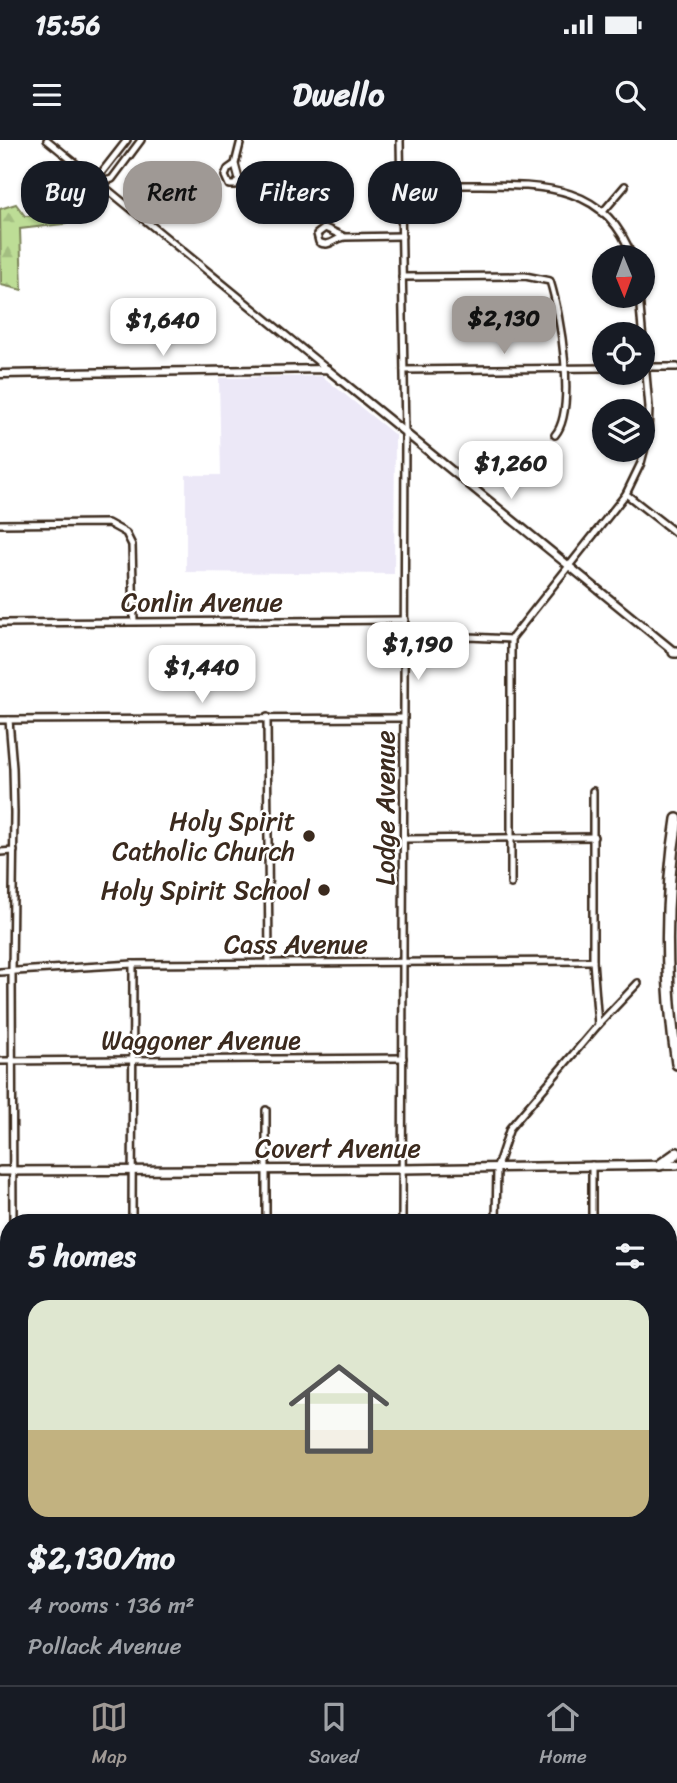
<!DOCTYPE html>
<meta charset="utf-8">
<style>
body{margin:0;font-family:Sriracha,sans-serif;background:#242831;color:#f1f3f6;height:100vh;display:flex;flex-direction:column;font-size:26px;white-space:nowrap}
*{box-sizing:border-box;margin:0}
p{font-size:23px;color:#9ea1a6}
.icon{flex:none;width:38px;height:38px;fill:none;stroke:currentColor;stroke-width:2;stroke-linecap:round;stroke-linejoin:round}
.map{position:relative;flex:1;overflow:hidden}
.drawer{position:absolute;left:0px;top:1074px;width:677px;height:471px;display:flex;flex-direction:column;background:#171b24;border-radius:28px 28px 0 0;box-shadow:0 2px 5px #0004}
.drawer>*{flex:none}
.hud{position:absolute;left:21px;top:21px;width:635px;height:63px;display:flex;gap:14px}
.needle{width:46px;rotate:179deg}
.controls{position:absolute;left:592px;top:105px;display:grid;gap:14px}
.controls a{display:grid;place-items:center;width:63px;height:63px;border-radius:50%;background:#171b24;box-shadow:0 2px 5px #0004;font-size:35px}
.price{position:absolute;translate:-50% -60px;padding:0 16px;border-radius:14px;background:#fff;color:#222;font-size:23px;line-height:46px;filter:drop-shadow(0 2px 4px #0008)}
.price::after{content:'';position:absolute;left:50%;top:42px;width:21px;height:16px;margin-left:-10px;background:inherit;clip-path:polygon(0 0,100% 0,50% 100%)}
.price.active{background:#9f9995;color:#111}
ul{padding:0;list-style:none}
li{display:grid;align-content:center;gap:14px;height:371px;padding:0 28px}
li+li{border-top:2px solid #363941}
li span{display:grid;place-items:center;height:217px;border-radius:21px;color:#555}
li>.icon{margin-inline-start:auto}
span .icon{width:126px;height:126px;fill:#fffc;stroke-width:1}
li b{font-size:30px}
h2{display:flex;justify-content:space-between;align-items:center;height:84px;padding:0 28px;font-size:30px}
.chip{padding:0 24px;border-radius:28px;background:#171b24;box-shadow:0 2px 5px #0004;font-size:24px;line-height:63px}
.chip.active{background:#9f9995;color:#111}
.status{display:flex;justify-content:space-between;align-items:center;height:49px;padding:0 35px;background:#171b24;direction:ltr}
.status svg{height:19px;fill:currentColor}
header{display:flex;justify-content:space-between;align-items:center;height:91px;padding:0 28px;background:#171b24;font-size:32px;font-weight:700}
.tabs{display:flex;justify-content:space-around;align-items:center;height:98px;border-top:2px solid #363941;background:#171b24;font-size:19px;color:#9ea1a6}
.tabs a{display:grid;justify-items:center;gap:4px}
.tabs .active{color:#9f9995}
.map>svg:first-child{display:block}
.built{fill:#ece8f7}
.forest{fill:url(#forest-firs);stroke:#7c845a;stroke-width:2}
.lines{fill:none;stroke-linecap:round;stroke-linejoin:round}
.minor-casing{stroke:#3b2a1e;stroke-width:10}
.tertiary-casing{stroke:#3b2a1e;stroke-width:11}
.secondary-casing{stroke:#3b2a1e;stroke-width:12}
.trunk-casing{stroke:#3b2a1e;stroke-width:14}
.minor{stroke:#fff;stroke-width:5}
.tertiary{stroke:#fff;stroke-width:6}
.secondary{stroke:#fff;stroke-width:7}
.trunk{stroke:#fff;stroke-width:9}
.poi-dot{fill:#3b2a1e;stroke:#fff;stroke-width:2.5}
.labels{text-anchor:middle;stroke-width:5;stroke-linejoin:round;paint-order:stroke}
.street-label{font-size:26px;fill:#3b2a1e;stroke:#fff}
.poi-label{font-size:26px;fill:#3b2a1e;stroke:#fff;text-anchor:end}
</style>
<div class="status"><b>15:56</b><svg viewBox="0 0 49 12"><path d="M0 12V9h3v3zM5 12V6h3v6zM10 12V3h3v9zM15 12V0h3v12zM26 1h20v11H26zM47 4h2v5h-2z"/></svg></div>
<header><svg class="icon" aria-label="menu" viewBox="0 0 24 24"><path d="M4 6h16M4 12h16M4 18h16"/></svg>Dwello<svg class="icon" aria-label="search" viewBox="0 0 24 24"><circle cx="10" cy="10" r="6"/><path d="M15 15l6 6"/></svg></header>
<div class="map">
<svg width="677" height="1545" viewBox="0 0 677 1545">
<defs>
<pattern id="forest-firs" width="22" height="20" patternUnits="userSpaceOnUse" patternTransform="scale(1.75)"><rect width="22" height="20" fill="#bddd96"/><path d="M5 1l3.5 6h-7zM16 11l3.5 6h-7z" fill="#a3be81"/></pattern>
</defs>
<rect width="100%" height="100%" fill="#fff"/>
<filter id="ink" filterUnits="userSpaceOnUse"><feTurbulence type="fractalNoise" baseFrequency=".0143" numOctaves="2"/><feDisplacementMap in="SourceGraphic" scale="14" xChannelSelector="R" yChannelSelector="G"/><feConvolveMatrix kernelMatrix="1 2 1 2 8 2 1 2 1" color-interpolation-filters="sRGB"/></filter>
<g filter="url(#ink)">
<polygon class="built" points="322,236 395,295 394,434 186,432 186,335 221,335 219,238"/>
<polygon class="forest" points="16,64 25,76 37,76 44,72 44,66 51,64 75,79 63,84 20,89 22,150 1,145 0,69"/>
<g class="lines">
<defs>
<g id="minor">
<polyline points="47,0 327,229"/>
<polyline points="127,0 102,32 99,43 112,39 141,0"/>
<polyline points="400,0 405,294 402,1083"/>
<polyline points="235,24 239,39 235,45 229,45 225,36 228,29 235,24 241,0"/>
<path d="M401 47C426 44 452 45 477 45 541 45 607 44 632 117"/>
<polyline points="602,73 625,46"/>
<path d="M345 97C334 98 330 108 319 102L317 94 325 88 345 97 402 96"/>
<path d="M402 137 525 136 550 141C560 172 577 270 555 295"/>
<polyline points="645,227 677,227"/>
<polyline points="404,230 604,228"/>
<polyline points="626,354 677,394"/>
<polyline points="0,384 108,383 126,393 132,405 134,481"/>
<polyline points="0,483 405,480"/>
<polyline points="405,499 469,497 511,499"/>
<polyline points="267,577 269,823"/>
<polyline points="0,580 404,578"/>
<polyline points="9,580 13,628 14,673 12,832 13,1083"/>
<polyline points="593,651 593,821 598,885"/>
<polyline points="404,699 594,697"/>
<polyline points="0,712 14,711"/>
<polyline points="511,744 511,499 626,354 641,323 648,296 649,267 639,156"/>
<polyline points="0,832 133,824 593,821"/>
<polyline points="0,921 403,918"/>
<polyline points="592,1025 592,1083"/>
<polyline points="132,1083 133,824"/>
<polyline points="266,1083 266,970"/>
<polyline points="496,1083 497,1027 510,988 598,885 638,843"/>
<polyline points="668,1120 677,1120"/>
<polyline points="0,1128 9,1128"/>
<polyline points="668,1217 677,1217"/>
<polyline points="0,1275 9,1275"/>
<polyline points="0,1373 9,1373"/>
<polyline points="668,1411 677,1411"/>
<polyline points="0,1495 9,1497"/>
<polyline points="114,1536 114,1545"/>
<polyline points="277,1536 303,1544 677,1541"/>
<polyline points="16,1545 16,1536"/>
<polyline points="222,1545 227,1536"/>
</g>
<polyline id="tertiary" points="0,234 327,229 676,513"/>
<polyline id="secondary" points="0,1031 402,1029 677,1025"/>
<g id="trunk">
<polyline points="674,512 677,512"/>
<path d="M677 679C664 759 665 844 677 924"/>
<polyline points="660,1025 677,1013"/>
</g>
</defs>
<use href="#minor" class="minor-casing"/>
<use href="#tertiary" class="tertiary-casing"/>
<use href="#secondary" class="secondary-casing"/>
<use href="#trunk" class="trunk-casing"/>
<use href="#minor" class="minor"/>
<use href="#tertiary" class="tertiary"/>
<use href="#secondary" class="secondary"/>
<use href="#trunk" class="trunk"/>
</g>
</g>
<g class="poi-dot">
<circle cx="309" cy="696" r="7"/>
<circle cx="324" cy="750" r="7"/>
</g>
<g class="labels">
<g class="street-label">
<text x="202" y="471">Conlin Avenue</text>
<text transform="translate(385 668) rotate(-90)" y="9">Lodge Avenue</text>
<text x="296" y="813">Cass Avenue</text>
<text x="201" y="909">Waggoner Avenue</text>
<text x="338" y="1017">Covert Avenue</text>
</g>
<g class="poi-label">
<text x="295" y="690">Holy Spirit<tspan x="295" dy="30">Catholic Church</tspan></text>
<text x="310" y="759">Holy Spirit School</text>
</g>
</g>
</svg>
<div class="controls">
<a><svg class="needle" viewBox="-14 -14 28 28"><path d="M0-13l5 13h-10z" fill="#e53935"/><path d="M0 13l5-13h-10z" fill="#9ea1a6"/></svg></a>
<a><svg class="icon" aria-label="locate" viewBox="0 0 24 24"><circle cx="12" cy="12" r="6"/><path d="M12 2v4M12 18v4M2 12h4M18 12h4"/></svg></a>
<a><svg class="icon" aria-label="layers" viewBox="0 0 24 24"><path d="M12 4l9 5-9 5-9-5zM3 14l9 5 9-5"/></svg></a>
</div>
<b class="price active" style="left:504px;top:216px">$2,130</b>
<b class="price" style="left:163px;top:218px">$1,640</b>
<b class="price" style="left:511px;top:361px">$1,260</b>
<b class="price" style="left:418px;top:542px">$1,190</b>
<b class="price" style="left:202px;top:565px">$1,440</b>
<div class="hud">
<a class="chip">Buy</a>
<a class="chip active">Rent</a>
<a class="chip">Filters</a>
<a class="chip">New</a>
</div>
<section class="drawer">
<h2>5 homes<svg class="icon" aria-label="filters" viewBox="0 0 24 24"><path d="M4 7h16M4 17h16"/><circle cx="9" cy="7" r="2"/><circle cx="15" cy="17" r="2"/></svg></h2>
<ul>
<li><span style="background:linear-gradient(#dfe7d0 60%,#c2b280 0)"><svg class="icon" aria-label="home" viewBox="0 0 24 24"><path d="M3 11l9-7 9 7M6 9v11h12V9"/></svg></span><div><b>$2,130/mo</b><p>4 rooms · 136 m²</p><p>Pollack Avenue</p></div></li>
</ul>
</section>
</div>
<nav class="tabs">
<a class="active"><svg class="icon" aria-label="map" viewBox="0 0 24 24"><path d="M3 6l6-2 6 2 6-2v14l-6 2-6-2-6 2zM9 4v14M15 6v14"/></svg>Map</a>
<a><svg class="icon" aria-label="saved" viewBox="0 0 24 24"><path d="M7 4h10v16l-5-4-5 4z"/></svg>Saved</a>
<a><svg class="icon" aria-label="home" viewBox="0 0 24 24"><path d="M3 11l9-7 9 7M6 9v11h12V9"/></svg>Home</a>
</nav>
